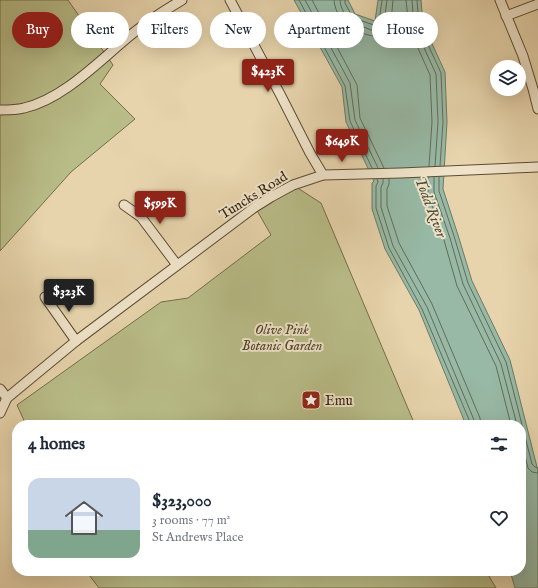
<!DOCTYPE html>
<meta charset="utf-8">
<style>
body{margin:0;font-family:"IM FELL English",serif;background:#f2f2f3;color:#1f2937;height:100vh;display:flex;flex-direction:column;font-size:15px;white-space:nowrap}
*{box-sizing:border-box;margin:0}
p{font-size:13px;color:#747a83}
.icon{flex:none;width:22px;height:22px;fill:none;stroke:currentColor;stroke-width:2;stroke-linecap:round;stroke-linejoin:round}
.map{position:relative;flex:1;overflow:hidden}
.panel{position:absolute;left:12px;top:420px;width:514px;height:156px;display:flex;flex-direction:column;background:#fff;border-radius:16px;box-shadow:0 4px 16px #0002}
.panel>*{flex:none}
.banner{position:absolute;left:12px;top:12px;width:514px;height:36px;display:flex;gap:8px}
.fabs{position:absolute;left:490px;top:60px;display:grid;gap:8px}
.fabs a{display:grid;place-items:center;width:36px;height:36px;border-radius:50%;background:#fff;box-shadow:0 4px 16px #0002;font-size:20px}
.price{position:absolute;translate:-50% -34px;padding:0 9px;border-radius:4px;background:#8f2418;color:#fff;font-size:13px;line-height:26px;filter:drop-shadow(0 1px 2px #0008)}
.price::after{content:'';position:absolute;left:50%;top:24px;width:12px;height:9px;margin-left:-6px;background:inherit;clip-path:polygon(0 0,100% 0,50% 100%)}
.price.active{background:#222;color:#fff}
ul{padding:0;list-style:none}
li{display:flex;align-items:center;gap:12px;height:100px;padding:0 16px}
li+li{border-top:1px solid #e0e1e3}
li span{display:grid;place-items:center;flex:none;width:112px;height:80px;border-radius:12px;color:#555}
li>.icon{margin-inline-start:auto}
span .icon{width:48px;height:48px;fill:#fffc;stroke-width:1}
li b{font-size:17px}
h2{display:flex;justify-content:space-between;align-items:center;height:48px;padding:0 16px;font-size:17px}
.pill{padding:0 14px;border-radius:18px;background:#fff;box-shadow:0 4px 16px #0002;font-size:14px;line-height:36px}
.pill.active{background:#8f2418;color:#fff}
.map>svg:first-child{display:block}
.green{fill:#b8bc87;stroke:#746e4a}
.water{fill:#97b9a5;stroke:#6d7b68}
.lines{fill:none;stroke-linecap:round;stroke-linejoin:round}
.shore{stroke:#636c58;stroke-width:1}
.minor-casing{stroke:#5d4c34;stroke-width:11}
.minor{stroke:#efe3c9;stroke-width:9}
.labels{text-anchor:middle;stroke-width:4;stroke-linejoin:round;paint-order:stroke}
.street-label{font-size:14px;fill:#2f1f0c;stroke:#efe3c9}
.park-label{font-size:14px;font-style:italic;fill:#51462b;stroke:#efe3c9}
.poi-label{font-size:14px;fill:#2f1f0c;stroke:#efe3c9;text-anchor:start}
.water-label{font-size:15px;font-style:italic;fill:#4e4d3a;stroke:#efe3c9}
</style>
<div class="map">
<svg width="538" height="588" viewBox="0 0 538 588">
<rect width="100%" height="100%" fill="#e7d4ac"/>
<filter id="stains"><feTurbulence type="fractalNoise" baseFrequency=".005" numOctaves="4"/><feColorMatrix values="0 0 0 0 .2 0 0 0 0 .09 0 0 0 0 .02 0 0 0 .5 -.17"/></filter>
<radialGradient id="worn" r=".72"><stop offset=".6" stop-color="#630" stop-opacity="0"/><stop offset="1" stop-color="#630" stop-opacity=".3"/></radialGradient>
<g class="green">
<polygon points="0,0 68,0 113,65 100,84 135,119 71,172 0,251"/>
<polygon points="293,185 321,203 415,425 26,425 17,405 161,302 188,298 271,235 255,207"/>
<polygon points="86,571 486,571 496,588 99,588"/>
</g>
<polygon class="water" points="294,0 348,0 355,14 375,21 378,0 421,0 423,24 445,72 447,122 443,189 458,235 472,281 510,360 538,471 538,588 515,588 510,571 521,571 521,425 466,425 419,310 385,249 372,209 372,183 374,181 346,122 342,87"/>
<g class="lines">
<g class="shore">
<polyline points="299,0 345,86 350,121 372,168"/>
<polyline points="305,0 350,83 355,120 378,168"/>
<polyline points="312,0 355,81 357,85 360,118 384,168"/>
<path d="M334 0C334 7 340 20 345 25 348 29 354 30 359 32 368 35 379 40 387 30 392 24 392 8 393 0"/>
<path d="M340 0C340 7 345 16 350 21L371 30H375L379 29 382 26 384 23 387 0"/>
<polyline points="345,0 345,3 353,18 374,25 377,24 379,22 382,0"/>
<polyline points="406,0 409,28 430,75 432,122 429,166"/>
<polyline points="412,0 414,26 436,74 438,122 435,166"/>
<polyline points="417,0 419,25 441,73 443,122 440,166"/>
<polyline points="428,177 428,194 444,240 457,286 496,366 511,425"/>
<polyline points="434,177 434,192 450,238 463,284 501,364 517,425"/>
<polyline points="439,177 439,191 454,236 468,283 506,362 532,464 535,467 538,468"/>
<polyline points="377,179 378,182 376,186 376,208 389,248 422,309 470,422 470,425"/>
<polyline points="383,179 383,183 381,187 381,207 393,246 427,307 474,420 475,425"/>
<polyline points="389,179 389,184 387,189 387,206 399,243 432,304 480,418 481,425"/>
<polyline points="521,440 528,468 532,472 538,473"/>
</g>
<defs>
<g id="minor">
<polyline points="230,0 280,94 310,153 323,175"/>
<polyline points="500,0 523,56 533,89 538,109"/>
<polyline points="506,16 538,4"/>
<path d="M0 110C8 110 17 110 24 108 64 99 101 59 132 34 148 21 165 10 182 0"/>
<polyline points="124,205 141,217 177,265"/>
<polyline points="45,297 76,341"/>
<polyline points="0,389 7,398"/>
<polyline points="0,413 7,398 76,341 255,207 271,197 293,185 323,175 401,173 538,167"/>
</g>
</defs>
<use href="#minor" class="minor-casing"/>
<use href="#minor" class="minor"/>
</g>
<defs>
<symbol id="sight-square" viewBox="-11 -11 22 22"><rect x="-9" y="-9" width="18" height="18" rx="4" fill="#8f2418" stroke="#efe3c9"/><path d="M0-6L1.8-2.2L6-1.7L2.9 1.2L3.7 5.4L0 3.3L-3.7 5.4L-2.9 1.2L-6-1.7L-1.8-2.2Z" fill="#fff"/></symbol>
</defs>
<g fill-rule="evenodd">
<use href="#sight-square" x="300" y="389" width="22" height="22"/>
</g>
<g class="labels">
<g class="street-label">
<text transform="translate(253 195) rotate(-32)" y="5">Tuncks Road</text>
</g>
<g class="park-label">
<text x="282" y="334">Olive Pink<tspan x="282" dy="16">Botanic Garden</tspan></text>
</g>
<g class="poi-label">
<text x="325" y="405">Emu</text>
</g>
<g class="water-label">
<text transform="translate(431 207) rotate(69)" y="5">Todd River</text>
</g>
</g>
<rect width="100%" height="100%" filter="url(#stains)"/>
<rect width="100%" height="100%" fill="url(#worn)"/>
</svg>
<div class="fabs">
<a><svg class="icon" aria-label="layers" viewBox="0 0 24 24"><path d="M12 4l9 5-9 5-9-5zM3 14l9 5 9-5"/></svg></a>
</div>
<b class="price" style="left:268px;top:93px">$423K</b>
<b class="price" style="left:342px;top:163px">$649K</b>
<b class="price" style="left:160px;top:225px">$599K</b>
<b class="price active" style="left:69px;top:313px">$323K</b>
<div class="banner">
<a class="pill active">Buy</a>
<a class="pill">Rent</a>
<a class="pill">Filters</a>
<a class="pill">New</a>
<a class="pill">Apartment</a>
<a class="pill">House</a>
</div>
<section class="panel">
<h2>4 homes<svg class="icon" aria-label="filters" viewBox="0 0 24 24"><path d="M4 7h16M4 17h16"/><circle cx="9" cy="7" r="2"/><circle cx="15" cy="17" r="2"/></svg></h2>
<ul>
<li><span style="background:linear-gradient(#c9d6e8 65%,#7fa58c 0)"><svg class="icon" aria-label="home" viewBox="0 0 24 24"><path d="M3 11l9-7 9 7M6 9v11h12V9"/></svg></span><div><b>$323,000</b><p>3 rooms · 77 m²</p><p>St Andrews Place</p></div><svg class="icon" aria-label="heart" viewBox="0 0 24 24"><path d="M12 20l-8-8c-3-5 5-10 8-4 3-6 11-1 8 4z"/></svg></li>
</ul>
</section>
</div>
